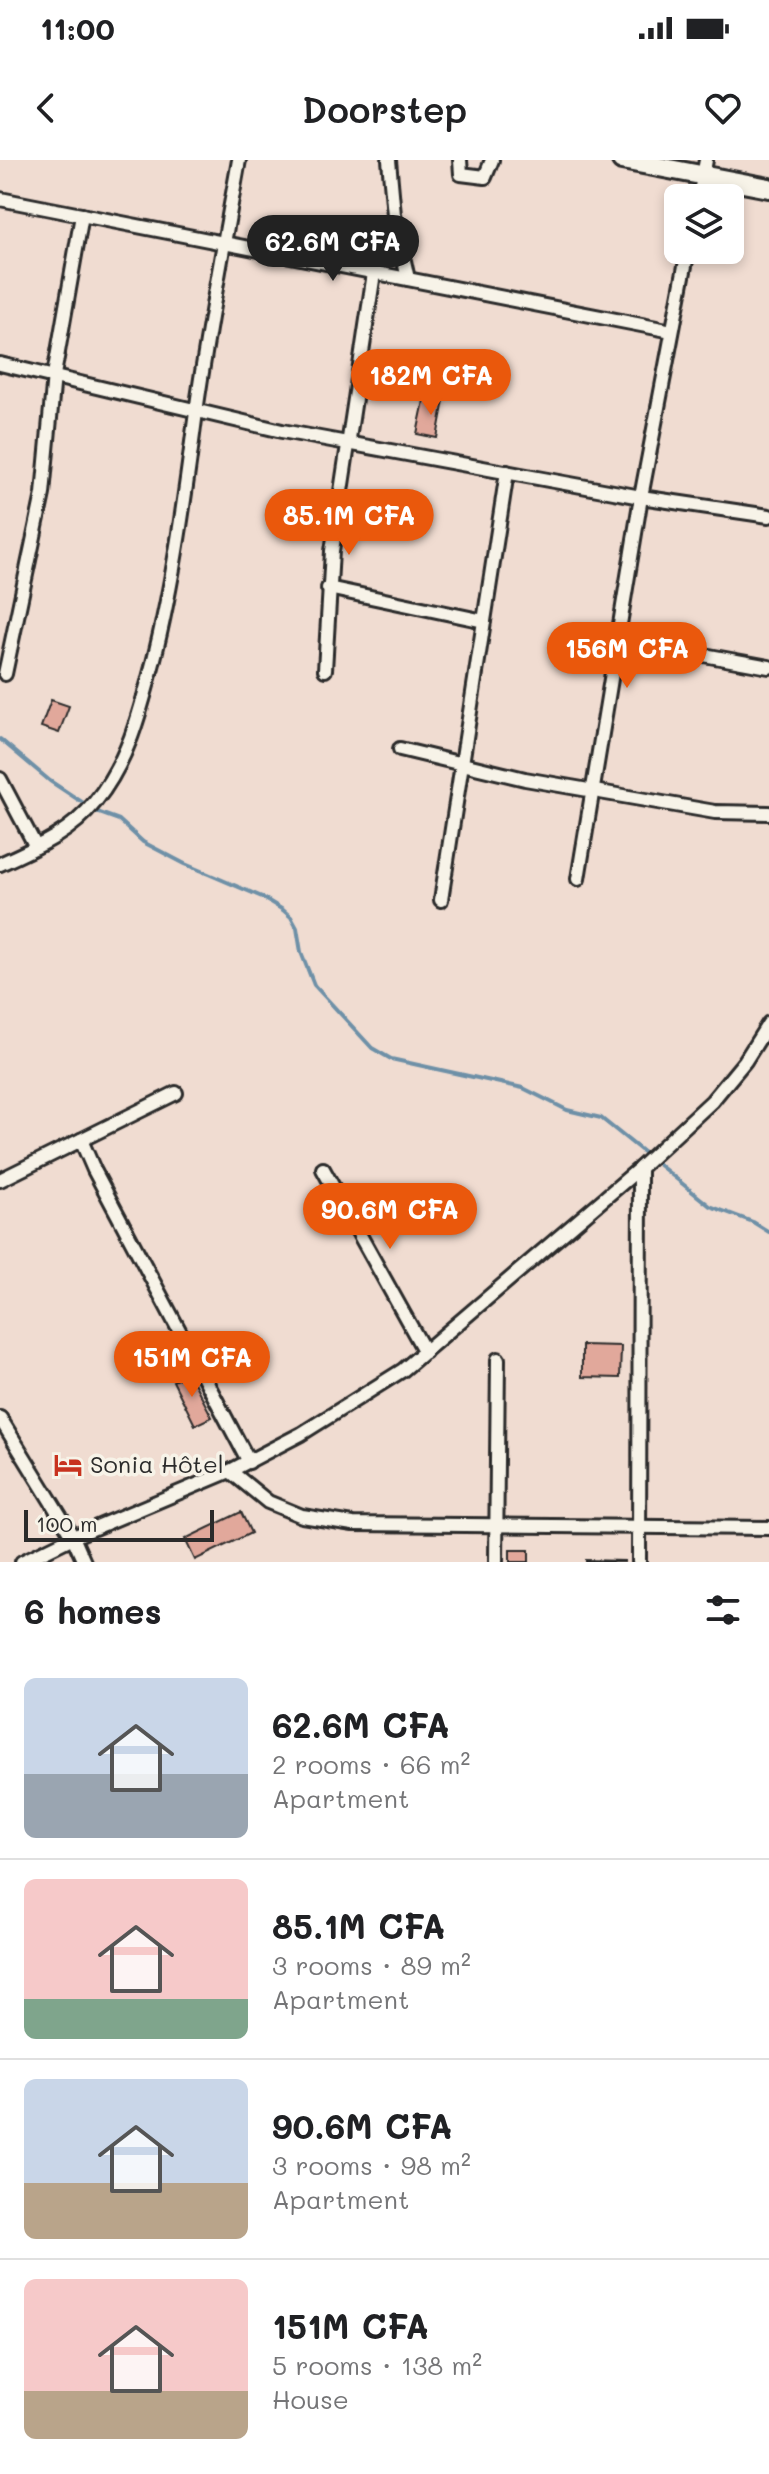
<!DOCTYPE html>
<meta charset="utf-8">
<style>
body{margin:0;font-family:Mali,sans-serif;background:#f2f2f2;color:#202124;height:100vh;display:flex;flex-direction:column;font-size:30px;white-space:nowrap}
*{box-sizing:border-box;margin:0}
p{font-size:26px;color:#757577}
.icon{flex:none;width:44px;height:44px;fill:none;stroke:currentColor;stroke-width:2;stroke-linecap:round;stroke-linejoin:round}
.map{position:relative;height:1402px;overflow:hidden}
.drawer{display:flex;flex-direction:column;background:#fff;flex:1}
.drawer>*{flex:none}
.tools{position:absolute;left:664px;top:24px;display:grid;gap:16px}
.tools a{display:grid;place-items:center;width:80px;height:80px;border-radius:12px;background:#fff;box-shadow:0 4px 12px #0003;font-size:40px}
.scale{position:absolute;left:24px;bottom:20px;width:190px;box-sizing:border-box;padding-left:8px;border:4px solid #2b2b2b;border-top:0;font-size:22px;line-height:28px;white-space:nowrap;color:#2b2b2b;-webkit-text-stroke:6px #f7f3e8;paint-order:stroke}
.price{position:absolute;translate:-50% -68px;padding:0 18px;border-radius:28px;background:#ea580c;color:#fff;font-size:26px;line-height:52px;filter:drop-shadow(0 2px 4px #0008)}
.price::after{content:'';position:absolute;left:50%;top:48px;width:24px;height:18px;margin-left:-12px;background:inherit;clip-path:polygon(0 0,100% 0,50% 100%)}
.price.current{background:#222;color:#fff}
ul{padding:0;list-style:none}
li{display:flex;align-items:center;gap:24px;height:200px;padding:0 24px}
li+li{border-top:2px solid #e0e0e0}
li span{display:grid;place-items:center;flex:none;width:224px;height:160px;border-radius:12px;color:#555}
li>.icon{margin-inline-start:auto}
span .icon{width:96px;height:96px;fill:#fffc;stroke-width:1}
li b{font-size:34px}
h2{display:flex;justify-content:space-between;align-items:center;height:96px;padding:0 24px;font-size:34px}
.status{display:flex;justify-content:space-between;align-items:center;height:56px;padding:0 40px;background:#fff;direction:ltr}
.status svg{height:22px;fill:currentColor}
header{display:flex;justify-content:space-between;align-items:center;height:104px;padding:0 24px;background:#fff;font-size:36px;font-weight:600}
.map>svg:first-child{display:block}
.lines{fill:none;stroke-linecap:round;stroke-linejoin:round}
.stream{stroke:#6e90a7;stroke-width:4}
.building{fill:#e1a89b;stroke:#2b2b2b;stroke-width:2}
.minor-casing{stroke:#2b2b2b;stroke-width:18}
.highway-casing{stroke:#2b2b2b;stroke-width:24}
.minor{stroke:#f7f3e8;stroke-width:12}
.highway{stroke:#f7f3e8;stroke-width:18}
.labels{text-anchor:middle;stroke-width:7;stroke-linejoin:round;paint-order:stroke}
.poi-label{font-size:24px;fill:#2b2b2b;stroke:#f7f3e8;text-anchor:start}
</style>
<div class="status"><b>11:00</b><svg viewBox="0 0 49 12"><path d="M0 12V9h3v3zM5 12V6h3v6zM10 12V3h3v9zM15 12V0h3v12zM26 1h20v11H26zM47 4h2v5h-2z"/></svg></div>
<header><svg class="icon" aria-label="back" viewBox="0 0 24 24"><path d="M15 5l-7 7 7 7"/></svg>Doorstep<svg class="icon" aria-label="heart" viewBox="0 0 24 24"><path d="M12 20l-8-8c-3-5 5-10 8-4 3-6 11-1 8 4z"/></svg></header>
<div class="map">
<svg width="769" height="1402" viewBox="0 0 769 1402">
<rect width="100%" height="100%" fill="#f0dcd1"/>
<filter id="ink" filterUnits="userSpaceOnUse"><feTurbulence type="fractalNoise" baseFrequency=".0125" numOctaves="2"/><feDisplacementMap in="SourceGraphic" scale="16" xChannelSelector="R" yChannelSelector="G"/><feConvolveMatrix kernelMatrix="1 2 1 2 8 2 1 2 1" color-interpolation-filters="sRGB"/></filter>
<g filter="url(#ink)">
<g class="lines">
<polyline class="stream" points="0,579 50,621 97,652 119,660 143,682 185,704 262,737 283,750 291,757 297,768 301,792 314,825 372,888 391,899 523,928 567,950 601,958 710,1046 753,1062 769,1072"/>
</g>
<g class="building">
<polygon points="425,236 444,240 437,278 417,274"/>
<polygon points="51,540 69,546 59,573 41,567"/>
<polygon points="582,1185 621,1186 620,1218 582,1217"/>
<polygon points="189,1213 212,1257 195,1265 173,1221"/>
<polygon points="241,1352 251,1373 195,1400 185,1379"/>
<rect x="510" y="1390" width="19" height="12"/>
<polygon points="586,1400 624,1401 624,1402 586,1402"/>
</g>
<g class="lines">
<defs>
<g id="minor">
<polyline points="389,0 394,55 408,119"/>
<polyline points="460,0 461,14 485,17 492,0"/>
<polyline points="699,38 706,0"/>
<polyline points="0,39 672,171"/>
<polyline points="0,204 282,271 641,337 769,356"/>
<polyline points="328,428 484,461"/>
<polyline points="617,479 769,507"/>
<polyline points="325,510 332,391 374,113"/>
<polyline points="5,514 43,334 54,215 82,55"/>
<polyline points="400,589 525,619 715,652 769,653"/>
<polyline points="0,619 36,687"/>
<path d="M0 704C35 688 71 673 95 642 128 601 140 553 153 503 174 420 185 336 196 252 208 167 224 84 239 0"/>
<polyline points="578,719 641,337 688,90"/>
<polyline points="441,740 507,312"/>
<polyline points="81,980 94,1010 249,1302"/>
<polyline points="323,1009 425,1192"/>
<polyline points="0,1020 176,933"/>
<polyline points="0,1258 73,1377 230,1311 301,1274 403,1210 640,1008 712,941 745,901 769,863"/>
<polyline points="230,1311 268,1342 302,1356 353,1364 769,1368"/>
<polyline points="22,1402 73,1377 84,1402"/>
<polyline points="496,1402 498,1199"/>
<polyline points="639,1402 640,1008"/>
</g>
<polyline id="highway" points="622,0 769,28"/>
</defs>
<use href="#minor" class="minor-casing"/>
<use href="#highway" class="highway-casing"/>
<use href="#minor" class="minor"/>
<use href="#highway" class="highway"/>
</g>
</g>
<defs>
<symbol id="hotel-bare" viewBox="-9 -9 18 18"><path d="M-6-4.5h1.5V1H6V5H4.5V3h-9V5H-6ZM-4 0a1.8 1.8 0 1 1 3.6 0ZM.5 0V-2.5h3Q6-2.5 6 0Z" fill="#c8321e" stroke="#f7f3e8" stroke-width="2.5" paint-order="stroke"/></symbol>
</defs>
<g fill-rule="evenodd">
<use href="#hotel-bare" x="48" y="1285" width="40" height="40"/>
</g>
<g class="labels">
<g class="poi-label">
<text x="90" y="1313">Sonia Hôtel</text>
</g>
</g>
</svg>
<div class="tools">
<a><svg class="icon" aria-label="layers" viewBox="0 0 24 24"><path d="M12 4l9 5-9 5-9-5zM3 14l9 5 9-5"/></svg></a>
</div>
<div class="scale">100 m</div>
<b class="price current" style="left:333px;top:123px">62.6M CFA</b>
<b class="price" style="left:431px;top:257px">182M CFA</b>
<b class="price" style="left:349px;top:397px">85.1M CFA</b>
<b class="price" style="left:627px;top:530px">156M CFA</b>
<b class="price" style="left:390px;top:1091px">90.6M CFA</b>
<b class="price" style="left:192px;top:1239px">151M CFA</b>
</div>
<section class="drawer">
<h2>6 homes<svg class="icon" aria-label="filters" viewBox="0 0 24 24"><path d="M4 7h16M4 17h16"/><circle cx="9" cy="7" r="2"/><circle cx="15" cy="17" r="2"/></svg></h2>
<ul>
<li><span style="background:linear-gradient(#c9d6e8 60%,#9aa5b1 0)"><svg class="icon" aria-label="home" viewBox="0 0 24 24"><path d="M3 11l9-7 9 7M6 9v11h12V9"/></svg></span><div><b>62.6M CFA</b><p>2 rooms · 66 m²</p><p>Apartment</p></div></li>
<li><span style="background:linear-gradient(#f6c9c9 75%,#7fa58c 0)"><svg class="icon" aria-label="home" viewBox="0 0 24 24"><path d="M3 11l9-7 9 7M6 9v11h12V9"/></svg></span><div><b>85.1M CFA</b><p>3 rooms · 89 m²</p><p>Apartment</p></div></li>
<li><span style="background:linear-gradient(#c9d6e8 65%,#b9a48a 0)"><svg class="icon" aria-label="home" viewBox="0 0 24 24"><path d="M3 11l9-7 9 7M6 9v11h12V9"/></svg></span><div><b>90.6M CFA</b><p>3 rooms · 98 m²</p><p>Apartment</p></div></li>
<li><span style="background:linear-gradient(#f6c9c9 70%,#b9a48a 0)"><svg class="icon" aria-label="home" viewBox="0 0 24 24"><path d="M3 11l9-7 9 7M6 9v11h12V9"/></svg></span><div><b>151M CFA</b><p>5 rooms · 138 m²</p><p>House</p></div></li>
</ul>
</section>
